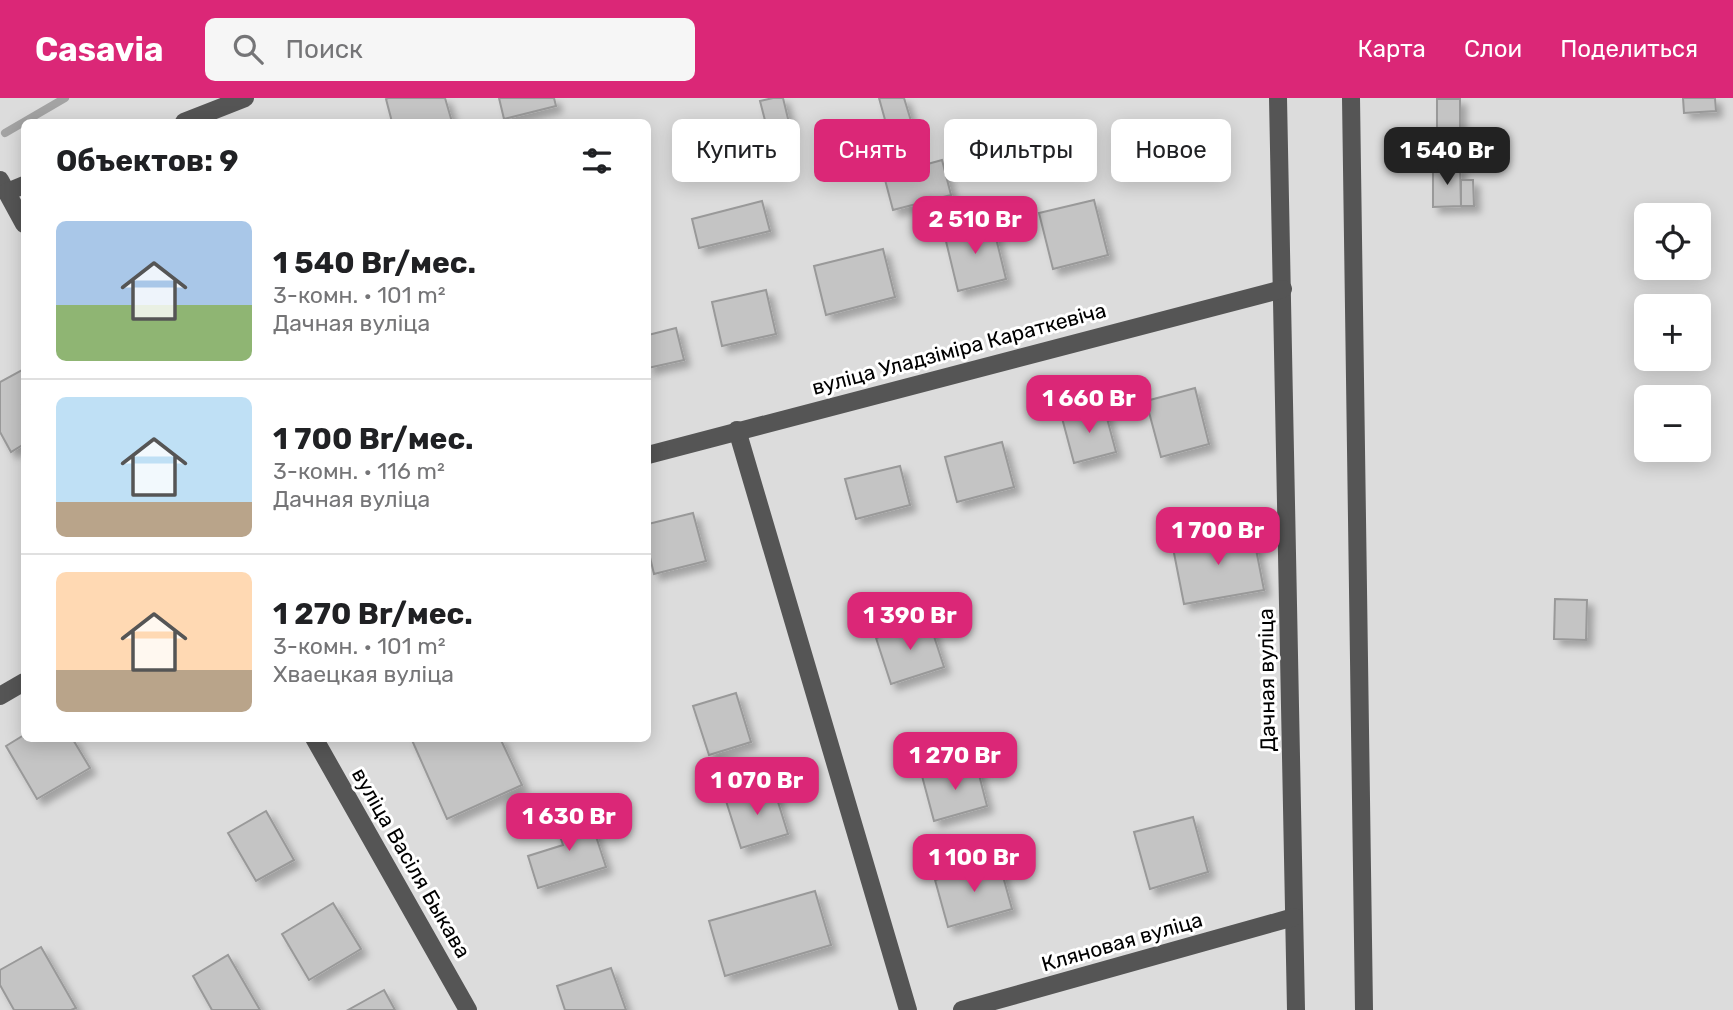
<!DOCTYPE html>
<html lang="ru">
<meta charset="utf-8">
<style>
body{margin:0;font-family:Rubik,sans-serif;background:#f6f6f6;color:#202124;height:100vh;display:flex;flex-direction:column;font-size:26px;white-space:nowrap}
*{box-sizing:border-box;margin:0}
p{font-size:23px;color:#757577}
.icon{flex:none;width:38px;height:38px;fill:none;stroke:currentColor;stroke-width:2;stroke-linecap:round;stroke-linejoin:round}
.map{position:relative;flex:1;overflow:hidden}
.details{position:absolute;left:21px;top:21px;width:630px;height:623px;display:flex;flex-direction:column;background:#fff;border-radius:10px;box-shadow:0 4px 18px #0003}
.details>*{flex:none}
.top-card{position:absolute;left:672px;top:21px;width:665px;height:63px;display:flex;gap:14px}
.tools{position:absolute;left:1634px;top:105px;display:grid;gap:14px}
.tools a{display:grid;place-items:center;width:77px;height:77px;border-radius:10px;background:#fff;box-shadow:0 4px 18px #0003;font-size:35px}
.price{position:absolute;translate:-50% -60px;padding:0 16px;border-radius:14px;background:#db2777;color:#fff;font-size:23px;line-height:46px;filter:drop-shadow(0 2px 4px #0008)}
.price::after{content:'';position:absolute;left:50%;top:42px;width:21px;height:16px;margin-left:-10px;background:inherit;clip-path:polygon(0 0,100% 0,50% 100%)}
.price.active{background:#222;color:#fff}
ul{padding:0;list-style:none}
li{display:flex;align-items:center;gap:21px;height:175px;padding:0 35px}
li+li{border-top:2px solid #e0e0e0}
li span{display:grid;place-items:center;flex:none;width:196px;height:140px;border-radius:10px;color:#555}
li>.icon{margin-inline-start:auto}
span .icon{width:84px;height:84px;fill:#fffc;stroke-width:1}
li b{font-size:30px}
h2{display:flex;justify-content:space-between;align-items:center;height:84px;padding:0 35px;font-size:30px}
.pill{padding:0 24px;border-radius:10px;background:#fff;box-shadow:0 4px 18px #0003;font-size:24px;line-height:63px}
.pill.active{background:#db2777;color:#fff}
header{display:flex;align-items:center;gap:42px;box-sizing:border-box;height:98px;padding:0 35px;background:#db2777;color:#fff}
header strong{font-size:33px}
nav{display:flex;gap:38px;margin-inline-start:auto;font-size:24px}
.search{width:490px;height:63px;background:#f6f6f6;display:flex;align-items:center;gap:18px;box-sizing:border-box;padding:0 24px;border-radius:10px;color:#757577;font-size:26px}
.map>svg:first-child{display:block}
.green{fill:#dcdcdc;fill-rule:evenodd}
.lines{fill:none;stroke-linecap:round;stroke-linejoin:round}
.stream{stroke:#a3a3a3;stroke-width:8}
.building{fill:#c4c4c4;stroke:#999;stroke-width:2;filter:url(#shadow)}
.minor{stroke:#555;stroke-width:18}
.labels{text-anchor:middle;stroke-width:6;stroke-linejoin:round;paint-order:stroke}
.street-label{font-size:21px;fill:#000;stroke:#fff}
</style>
<header>
<strong>Casavia</strong>
<div class="search"><svg class="icon" aria-label="search" viewBox="0 0 24 24"><circle cx="10" cy="10" r="6"/><path d="M15 15l6 6"/></svg>Поиск</div>
<nav><a>Карта</a><a>Слои</a><a>Поделиться</a></nav>
</header>
<div class="map">
<svg width="1733" height="912" viewBox="0 0 1733 912">
<defs>
<filter id="shadow"><feDropShadow dx="6" dy="6" stdDeviation="3.5" flood-color="#0004"/></filter>
</defs>
<rect width="100%" height="100%" fill="#fff"/>
<path class="green" d="M0 0H1733V912H0ZM24 24H648V640H24ZM1647 117H1699V170H1647ZM1647 208H1699V261H1647ZM1647 299H1699V352H1647Z"/>
<g class="lines">
<polyline class="stream" points="5,35 65,0"/>
</g>
<g class="building">
<polygon points="388,0 445,0 452,24 392,24 386,1"/>
<polygon points="499,0 554,0 556,8 504,21"/>
<polygon points="773,0 783,0 790,29 768,34 760,3"/>
<polygon points="879,0 904,0 911,23 887,29"/>
<polygon points="1683,0 1715,0 1716,13 1684,15"/>
<rect x="1437" y="1" width="23" height="29"/>
<polygon points="942,62 951,97 893,112 884,78"/>
<polygon points="1460,68 1461,108 1433,109 1433,69"/>
<polygon points="1461,82 1473,82 1474,108 1461,108"/>
<polygon points="1094,102 1108,157 1053,171 1039,115"/>
<polygon points="762,103 770,133 699,150 692,121"/>
<polygon points="992,124 1006,181 958,193 944,135"/>
<polygon points="883,151 895,199 826,217 814,168"/>
<polygon points="766,192 776,236 722,248 712,204"/>
<polygon points="676,230 684,262 648,270 648,237"/>
<polygon points="22,272 24,276 24,305 22,307 24,312 24,346 11,354 0,334 0,284"/>
<polygon points="1195,290 1209,346 1161,359 1146,303"/>
<polygon points="1104,309 1116,354 1074,365 1062,320"/>
<polygon points="1002,344 1014,389 957,404 945,359"/>
<polygon points="900,368 910,407 856,421 845,381"/>
<polygon points="693,415 706,463 654,476 648,451 648,426"/>
<polygon points="1252,431 1264,492 1184,506 1172,445"/>
<polygon points="1555,501 1587,502 1586,542 1554,541"/>
<polygon points="929,523 944,569 891,586 876,540"/>
<polygon points="736,595 751,644 709,657 693,608"/>
<polygon points="24,637 24,640 72,640 90,670 37,701 6,648"/>
<polygon points="411,640 500,640 522,687 447,721"/>
<polygon points="976,665 987,708 934,723 922,678"/>
<polygon points="773,688 788,736 741,750 726,703"/>
<polygon points="266,713 294,762 256,783 228,735"/>
<polygon points="588,714 606,769 538,790 528,758 563,747 555,724"/>
<polygon points="1193,719 1208,774 1150,791 1134,734"/>
<polygon points="999,764 1012,811 948,829 935,782"/>
<polygon points="815,793 831,847 725,878 709,823"/>
<polygon points="333,805 361,851 309,882 282,836"/>
<polygon points="41,849 76,910 71,912 14,912 0,887 0,872"/>
<polygon points="228,857 260,912 212,912 193,878"/>
<polygon points="611,870 626,912 565,912 557,888"/>
<polygon points="384,892 395,912 348,912"/>
</g>
<g class="lines">
<g class="minor">
<polyline points="1278,0 1296,912"/>
<polyline points="1351,0 1364,912"/>
<polyline points="184,24 245,0"/>
<polyline points="0,82 24,126"/>
<polyline points="7,94 24,87"/>
<polyline points="737,332 908,912"/>
<polyline points="648,357 1283,191"/>
<polyline points="0,598 24,584"/>
<polyline points="314,640 468,912"/>
<polyline points="962,912 1294,819"/>
</g>
</g>
<g class="labels">
<g class="street-label">
<text transform="translate(959 251) rotate(-15)" y="7">вуліца Уладзіміра Караткевіча</text>
<text transform="translate(1267 582) rotate(-91)" y="7">Дачная вуліца</text>
<text transform="translate(411 765) rotate(60)" y="7">вуліца Васіля Быкава</text>
<text transform="translate(1122 844) rotate(-16)" y="7">Кляновая вуліца</text>
</g>
</g>
</svg>
<div class="tools">
<a><svg class="icon" aria-label="locate" viewBox="0 0 24 24"><circle cx="12" cy="12" r="6"/><path d="M12 2v4M12 18v4M2 12h4M18 12h4"/></svg></a>
<a>+</a>
<a>−</a>
</div>
<b class="price active" style="left:1447px;top:89px">1 540 Br</b>
<b class="price" style="left:975px;top:158px">2 510 Br</b>
<b class="price" style="left:1089px;top:337px">1 660 Br</b>
<b class="price" style="left:1218px;top:469px">1 700 Br</b>
<b class="price" style="left:910px;top:554px">1 390 Br</b>
<b class="price" style="left:955px;top:694px">1 270 Br</b>
<b class="price" style="left:757px;top:719px">1 070 Br</b>
<b class="price" style="left:569px;top:755px">1 630 Br</b>
<b class="price" style="left:974px;top:796px">1 100 Br</b>
<div class="top-card">
<a class="pill">Купить</a>
<a class="pill active">Снять</a>
<a class="pill">Фильтры</a>
<a class="pill">Новое</a>
</div>
<section class="details">
<h2>Объектов: 9<svg class="icon" aria-label="filters" viewBox="0 0 24 24"><path d="M4 7h16M4 17h16"/><circle cx="9" cy="7" r="2"/><circle cx="15" cy="17" r="2"/></svg></h2>
<ul>
<li><span style="background:linear-gradient(#a9c7e8 60%,#8fb573 0)"><svg class="icon" aria-label="home" viewBox="0 0 24 24"><path d="M3 11l9-7 9 7M6 9v11h12V9"/></svg></span><div><b>1 540 Br/мес.</b><p>3-комн. · 101 m²</p><p>Дачная вуліца</p></div></li>
<li><span style="background:linear-gradient(#bfe0f5 75%,#b9a48a 0)"><svg class="icon" aria-label="home" viewBox="0 0 24 24"><path d="M3 11l9-7 9 7M6 9v11h12V9"/></svg></span><div><b>1 700 Br/мес.</b><p>3-комн. · 116 m²</p><p>Дачная вуліца</p></div></li>
<li><span style="background:linear-gradient(#ffd9b3 70%,#b9a48a 0)"><svg class="icon" aria-label="home" viewBox="0 0 24 24"><path d="M3 11l9-7 9 7M6 9v11h12V9"/></svg></span><div><b>1 270 Br/мес.</b><p>3-комн. · 101 m²</p><p>Хваецкая вуліца</p></div></li>
</ul>
</section>
</div>
